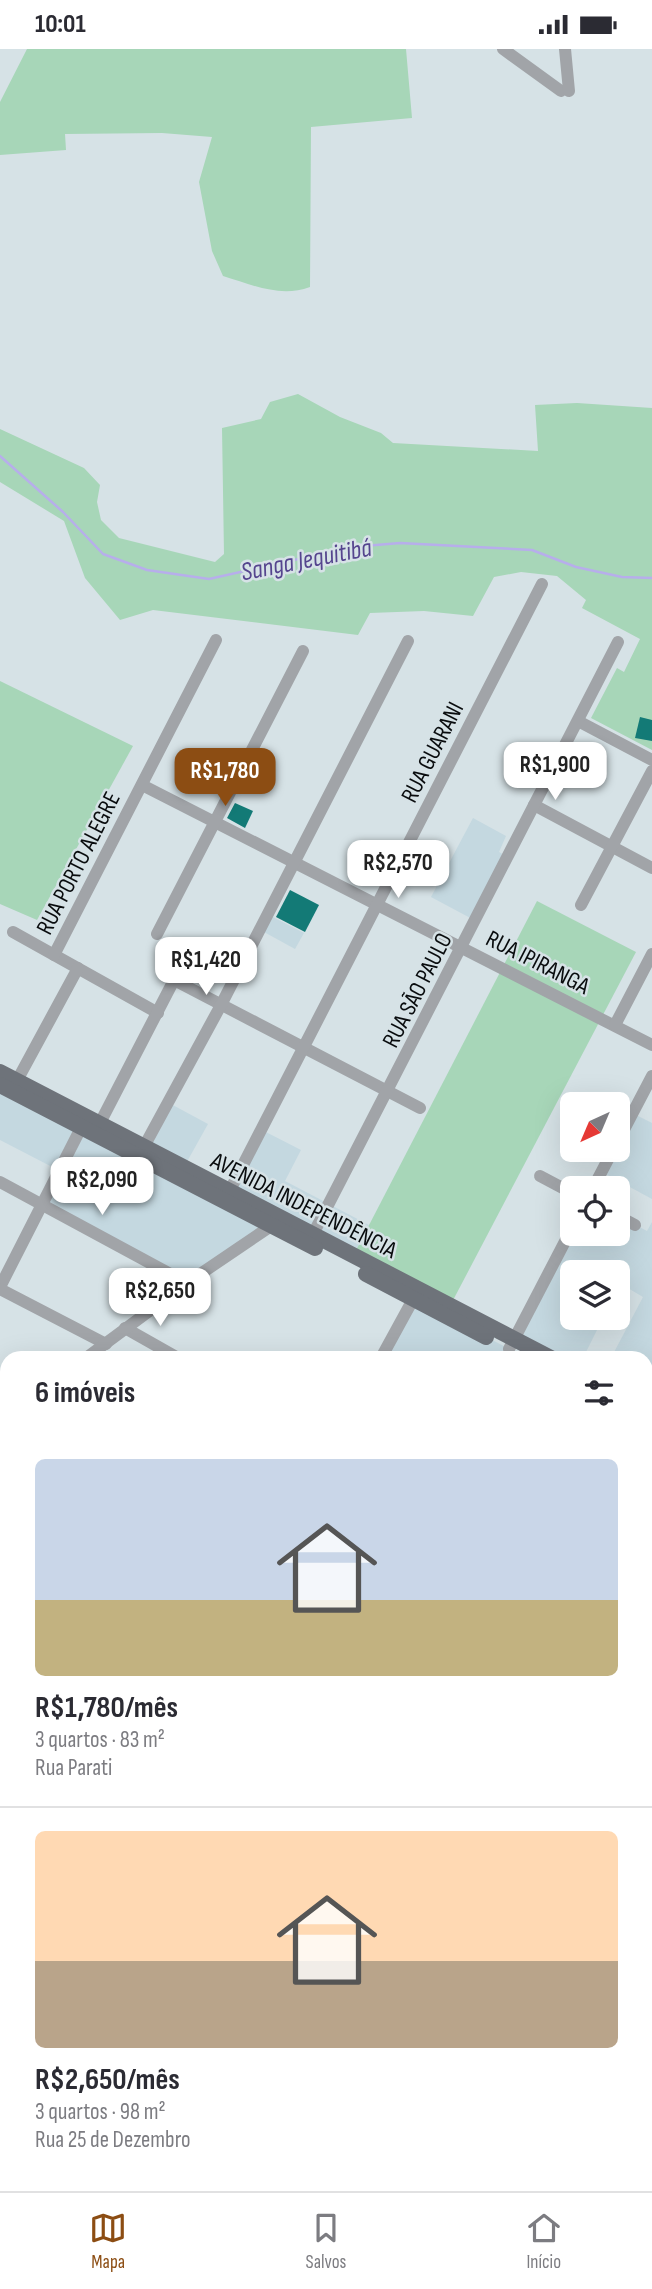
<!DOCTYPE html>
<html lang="pt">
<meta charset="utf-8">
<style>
body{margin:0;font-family:"Sofia Sans Condensed",sans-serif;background:#f2f2f3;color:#2b2b33;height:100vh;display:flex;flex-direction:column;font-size:26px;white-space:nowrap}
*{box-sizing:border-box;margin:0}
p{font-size:23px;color:#7c7c81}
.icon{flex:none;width:38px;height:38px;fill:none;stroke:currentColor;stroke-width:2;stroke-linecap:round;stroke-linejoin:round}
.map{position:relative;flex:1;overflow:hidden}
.details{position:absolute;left:0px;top:1302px;width:653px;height:840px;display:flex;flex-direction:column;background:#fff;border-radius:21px 21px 0 0;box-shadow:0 7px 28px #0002}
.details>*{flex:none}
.needle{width:46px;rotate:224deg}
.tools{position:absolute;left:560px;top:1043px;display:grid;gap:14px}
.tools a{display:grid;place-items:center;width:70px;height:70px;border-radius:10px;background:#fff;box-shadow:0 7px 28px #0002;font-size:35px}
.price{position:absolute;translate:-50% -60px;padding:0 16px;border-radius:14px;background:#fff;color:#222;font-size:23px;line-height:46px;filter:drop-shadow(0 2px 4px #0008)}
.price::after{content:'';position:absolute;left:50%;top:42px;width:21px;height:16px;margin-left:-10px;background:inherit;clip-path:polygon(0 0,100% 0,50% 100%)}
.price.current{background:#8c4d13;color:#fff}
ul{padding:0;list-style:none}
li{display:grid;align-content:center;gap:14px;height:371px;padding:0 35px}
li+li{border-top:2px solid #e1e1e2}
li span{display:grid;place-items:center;height:217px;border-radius:10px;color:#555}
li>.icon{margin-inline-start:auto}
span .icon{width:126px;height:126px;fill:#fffc;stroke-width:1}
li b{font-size:30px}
h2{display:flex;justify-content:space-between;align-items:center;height:84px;padding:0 35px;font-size:30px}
.status{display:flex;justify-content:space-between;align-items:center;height:49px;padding:0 35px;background:#fff;direction:ltr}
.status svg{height:19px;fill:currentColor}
.tab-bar{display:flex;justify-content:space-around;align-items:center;height:98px;border-top:2px solid #e1e1e2;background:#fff;font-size:19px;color:#7c7c81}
.tab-bar a{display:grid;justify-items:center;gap:4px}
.tab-bar .current{color:#8c4d13}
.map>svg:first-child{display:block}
.built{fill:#c4d8e0}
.green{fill:#a7d6b8}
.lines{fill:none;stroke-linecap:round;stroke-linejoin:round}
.stream{stroke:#b7aeeb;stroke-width:2.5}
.building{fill:#137a76}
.minor{stroke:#a1a4a8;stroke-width:12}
.major{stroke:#6e737a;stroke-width:16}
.labels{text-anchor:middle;stroke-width:5;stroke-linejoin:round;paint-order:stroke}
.street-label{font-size:24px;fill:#090c0e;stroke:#d6e2e6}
.water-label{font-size:26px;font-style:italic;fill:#55458e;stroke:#d6e2e6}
</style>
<div class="status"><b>10:01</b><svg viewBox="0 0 49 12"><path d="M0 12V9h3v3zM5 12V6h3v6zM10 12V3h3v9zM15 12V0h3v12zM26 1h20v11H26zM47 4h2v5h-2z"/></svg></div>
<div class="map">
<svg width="652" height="2142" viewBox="0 0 652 2142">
<rect width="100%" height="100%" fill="#d6e2e6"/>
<g class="built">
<polygon points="473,769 506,787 499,803 508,808 476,872 431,848"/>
<polygon points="271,867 304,884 295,900 264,883"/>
<polygon points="0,1036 271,1177 187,1234 41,1154 58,1121 0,1091"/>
<polygon points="169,1054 208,1075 184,1118 144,1097"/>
<polygon points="632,1064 652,1074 652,1150 602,1123"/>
<polygon points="260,1080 301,1101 285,1132 369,1176 353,1207 230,1142"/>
<polygon points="618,1167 647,1182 652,1173 652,1362 646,1359 646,1309 611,1309 643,1248 621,1235 618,1240 618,1223 572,1223 572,1269 603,1269 583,1309 551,1309 514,1290 572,1185 618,1185"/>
<polygon points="413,1250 527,1309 381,1309"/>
<polygon points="646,1372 652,1375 652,2142 402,2142 388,2135 646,2135"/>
<polygon points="7,1779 7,1936 0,1933 0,1792"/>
</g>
<g class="green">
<path d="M27 0H406L412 69 311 78 310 238C280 249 253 236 223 227L212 202 199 133 212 88 162 84 65 85 66 101 0 106V53Z"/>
<polygon points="298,345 340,368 381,384 393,394 538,402 535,356 577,354 652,359 652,701 591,669 617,619 624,623 640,590 582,559 586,551 557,527 521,523 494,528 473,567 424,562 370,564 358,586 153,561 120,571 85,529 64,472 0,433 0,380 84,419 100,436 97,453 101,471 119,489 215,513 224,505 222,379 261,370 270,353"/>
<polygon points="0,632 133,697 37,871 0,855"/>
<polygon points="537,852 636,903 450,1257 353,1207"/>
<polygon points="650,1870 652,1871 652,2142 435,2142 422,2135 646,2135 646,1877"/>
</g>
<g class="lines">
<polyline class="stream" points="0,407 63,463 103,505 147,521 209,530 352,498 400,494 532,501 576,518 622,528 652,529"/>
</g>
<g class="building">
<polygon points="640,668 652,671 652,692 635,689"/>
<polygon points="235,754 253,762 245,779 227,769"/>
<polygon points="290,841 319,856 305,883 276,868"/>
</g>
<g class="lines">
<g class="minor">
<polyline points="503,0 561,42"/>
<polyline points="565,0 569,42"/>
<polyline points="578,672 652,711"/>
<polyline points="142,736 652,996"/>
<polyline points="534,756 652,819"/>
<polyline points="581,856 652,722"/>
<polyline points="13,883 158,964"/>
<polyline points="157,885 303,602"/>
<polyline points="54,906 216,591"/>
<polyline points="615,976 652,905"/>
<polyline points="13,1039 78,919"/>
<polyline points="100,1074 174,931 420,1059"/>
<polyline points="618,1092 652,1027"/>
<polyline points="140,1105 221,956 408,592"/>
<polyline points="540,1127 572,1144"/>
<polyline points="0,1133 187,1234"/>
<polyline points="593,1139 613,1101"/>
<polyline points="226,1149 542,535"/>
<polyline points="618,1167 635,1176"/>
<polyline points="309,1193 618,593"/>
<polyline points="0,1238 84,1073"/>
<polyline points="0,1240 106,1295"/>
<polyline points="125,1279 178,1309"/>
<polyline points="509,1300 572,1179"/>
<polyline points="86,1309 187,1234 277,1173"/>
<polyline points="381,1309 416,1245"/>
<polyline points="0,1349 7,1353"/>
<polyline points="0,1371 7,1365"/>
<polyline points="0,1392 7,1396"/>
<polyline points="0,1573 7,1577"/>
<polyline points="0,1674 7,1660"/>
<polyline points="0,1755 7,1758"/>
<polyline points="0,1933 7,1936"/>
<polyline points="0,2018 7,2021"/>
<polyline points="197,2135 205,2142"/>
<polyline points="388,2135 402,2142"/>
<polyline points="65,2142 71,2135"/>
<polyline points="164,2142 171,2135"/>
<polyline points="266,2142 272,2135"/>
</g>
<g class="major">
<polyline points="0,1023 551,1309"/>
<polyline points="0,1036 315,1199"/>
<polyline points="366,1225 486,1288"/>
<polyline points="646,1359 652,1362"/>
<polyline points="646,1371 652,1375"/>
</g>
</g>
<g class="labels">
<g class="street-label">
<text transform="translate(432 703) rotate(-63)" y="8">RUA GUARANI</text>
<text transform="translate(78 814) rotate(-63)" y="8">RUA PORTO ALEGRE</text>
<text transform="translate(538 913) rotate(27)" y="8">RUA IPIRANGA</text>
<text transform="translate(417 941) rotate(-63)" y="8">RUA SÃO PAULO</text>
<text transform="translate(304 1156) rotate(27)" y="8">AVENIDA INDEPENDÊNCIA</text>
</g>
<g class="water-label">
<text transform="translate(306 510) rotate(-11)" y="9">Sanga Jequitibá</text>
</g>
</g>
</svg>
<div class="tools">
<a><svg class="needle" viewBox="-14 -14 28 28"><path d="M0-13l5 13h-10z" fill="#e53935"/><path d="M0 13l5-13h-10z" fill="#7c7c81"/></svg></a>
<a><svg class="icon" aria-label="locate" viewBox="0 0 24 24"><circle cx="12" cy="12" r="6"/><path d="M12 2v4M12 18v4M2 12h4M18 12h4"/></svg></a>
<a><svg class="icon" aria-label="layers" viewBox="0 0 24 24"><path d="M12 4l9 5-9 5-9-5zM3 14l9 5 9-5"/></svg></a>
</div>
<b class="price" style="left:555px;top:753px">R$1,900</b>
<b class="price current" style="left:225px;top:759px">R$1,780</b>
<b class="price" style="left:398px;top:851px">R$2,570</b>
<b class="price" style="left:206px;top:948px">R$1,420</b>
<b class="price" style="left:102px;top:1168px">R$2,090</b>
<b class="price" style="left:160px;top:1279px">R$2,650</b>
<section class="details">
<h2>6 imóveis<svg class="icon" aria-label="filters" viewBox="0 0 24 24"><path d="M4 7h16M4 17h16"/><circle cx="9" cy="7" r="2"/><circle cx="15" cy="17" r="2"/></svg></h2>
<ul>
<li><span style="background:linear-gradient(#c9d6e8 65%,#c2b280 0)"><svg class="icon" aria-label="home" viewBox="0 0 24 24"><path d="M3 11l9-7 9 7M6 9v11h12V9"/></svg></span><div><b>R$1,780/mês</b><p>3 quartos · 83 m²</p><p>Rua Parati</p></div></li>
<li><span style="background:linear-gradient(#ffd9b3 60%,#b9a48a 0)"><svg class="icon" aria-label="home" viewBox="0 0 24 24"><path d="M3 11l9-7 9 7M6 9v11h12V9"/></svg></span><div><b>R$2,650/mês</b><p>3 quartos · 98 m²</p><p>Rua 25 de Dezembro</p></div></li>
</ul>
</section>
</div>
<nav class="tab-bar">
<a class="current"><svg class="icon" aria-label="map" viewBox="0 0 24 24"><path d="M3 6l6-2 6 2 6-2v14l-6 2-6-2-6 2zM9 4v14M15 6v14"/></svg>Mapa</a>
<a><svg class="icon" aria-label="saved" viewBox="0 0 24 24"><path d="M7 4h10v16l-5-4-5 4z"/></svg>Salvos</a>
<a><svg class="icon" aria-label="home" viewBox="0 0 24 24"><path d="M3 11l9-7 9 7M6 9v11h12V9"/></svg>Início</a>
</nav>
